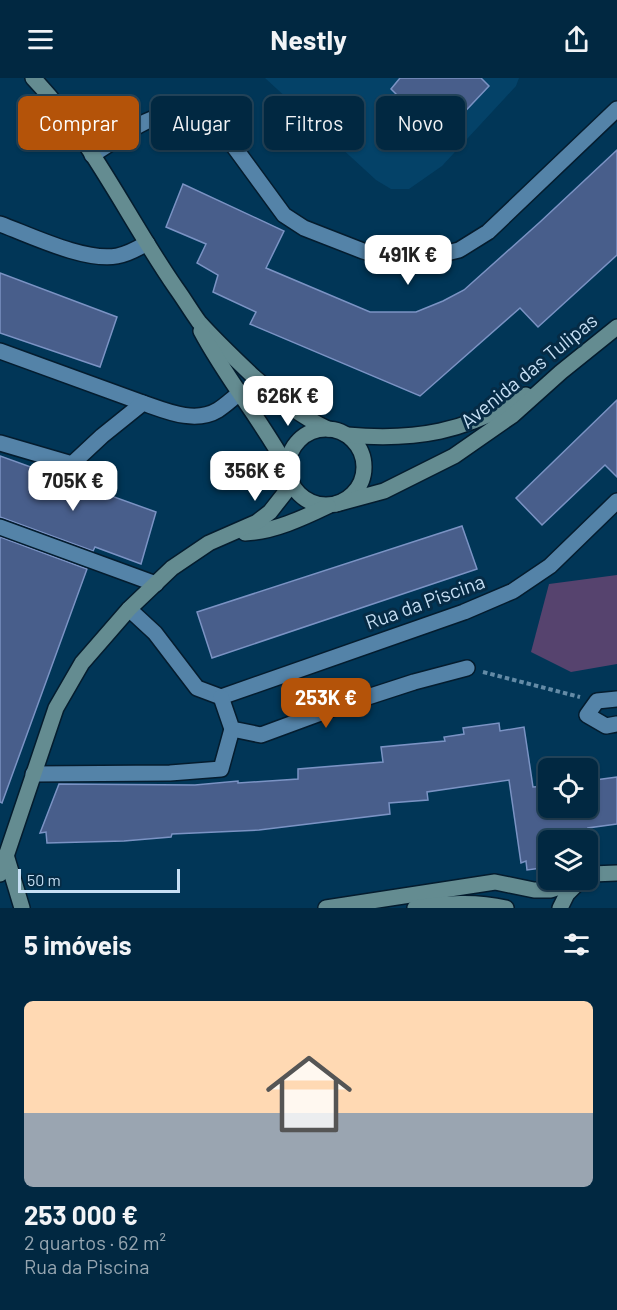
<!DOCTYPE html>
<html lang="pt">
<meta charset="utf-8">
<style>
body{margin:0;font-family:Barlow,sans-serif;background:#0f344c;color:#f1f3f6;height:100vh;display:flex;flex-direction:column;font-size:22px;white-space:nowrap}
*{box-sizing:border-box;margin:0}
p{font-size:20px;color:#96a6b1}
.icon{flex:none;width:33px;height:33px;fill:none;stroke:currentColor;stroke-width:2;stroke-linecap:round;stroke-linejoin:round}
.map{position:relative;height:830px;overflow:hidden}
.sheet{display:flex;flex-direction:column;background:#012841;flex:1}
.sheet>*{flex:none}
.guide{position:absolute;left:18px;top:18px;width:582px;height:54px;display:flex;gap:12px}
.controls{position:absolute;left:538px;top:680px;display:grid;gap:12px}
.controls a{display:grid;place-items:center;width:60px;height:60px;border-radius:9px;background:#012841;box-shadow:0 2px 4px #0004,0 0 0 2px #23445a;font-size:30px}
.scale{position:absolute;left:18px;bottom:15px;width:162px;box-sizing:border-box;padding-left:6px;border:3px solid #c6dff4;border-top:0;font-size:16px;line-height:21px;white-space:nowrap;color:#c6dff4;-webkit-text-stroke:4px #062b45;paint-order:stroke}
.price{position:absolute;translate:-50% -51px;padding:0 14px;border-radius:12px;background:#fff;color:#222;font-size:20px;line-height:39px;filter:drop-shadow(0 2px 3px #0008)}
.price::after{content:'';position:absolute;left:50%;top:36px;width:18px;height:14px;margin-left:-9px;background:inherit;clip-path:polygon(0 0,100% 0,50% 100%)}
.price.current{background:#b45309;color:#fff}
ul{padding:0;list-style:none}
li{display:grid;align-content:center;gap:12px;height:318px;padding:0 24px}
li+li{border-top:2px solid #23445a}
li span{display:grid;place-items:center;height:186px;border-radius:9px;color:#555}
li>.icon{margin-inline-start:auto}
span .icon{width:108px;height:108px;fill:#fffc;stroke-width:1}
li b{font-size:26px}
h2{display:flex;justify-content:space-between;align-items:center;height:72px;padding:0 24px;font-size:26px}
.tag{padding:0 21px;border-radius:9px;background:#012841;box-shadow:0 2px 4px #0004,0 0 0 2px #23445a;font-size:21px;line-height:54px}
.tag.current{background:#b45309;color:#fff}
header{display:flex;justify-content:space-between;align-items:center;height:78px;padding:0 24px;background:#012841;font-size:27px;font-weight:700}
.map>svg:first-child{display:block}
.built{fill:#044268}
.green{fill:#56436e}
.building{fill:#485e8b;stroke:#7b93c4;stroke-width:1.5}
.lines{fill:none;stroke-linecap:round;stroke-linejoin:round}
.street-casing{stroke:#041c2e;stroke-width:18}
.secondary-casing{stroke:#041c2e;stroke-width:18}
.path{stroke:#648ba6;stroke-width:4;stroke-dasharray:4.5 3;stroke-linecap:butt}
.street{stroke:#5483a8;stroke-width:15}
.secondary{stroke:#648c91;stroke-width:15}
.labels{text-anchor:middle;stroke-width:6;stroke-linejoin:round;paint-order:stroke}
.street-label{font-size:20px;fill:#c6dff4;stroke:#062b45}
</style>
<header><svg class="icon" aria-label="menu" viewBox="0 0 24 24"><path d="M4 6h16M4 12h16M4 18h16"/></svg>Nestly<svg class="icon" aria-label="share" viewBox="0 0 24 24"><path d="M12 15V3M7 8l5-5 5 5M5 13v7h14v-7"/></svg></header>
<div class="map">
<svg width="617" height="830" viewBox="0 0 617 830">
<rect width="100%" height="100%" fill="#013657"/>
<polygon class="built" points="265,0 519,0 516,8 442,88 409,111 391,111 376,102"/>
<polygon class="green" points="617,497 617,586 571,594 531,574 549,506"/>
<g class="building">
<polygon points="400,0 481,0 489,8 440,60 391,11"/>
<polygon points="617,72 617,177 538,249 520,230 420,318 250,246 256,234 213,214 218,197 197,185 206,166 166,149 183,106 284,153 266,190 370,234 416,234 443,223 464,212 540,144"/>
<polygon points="0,195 117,239 100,289 0,255"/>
<polygon points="617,322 617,399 605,387 542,447 516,420"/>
<polygon points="0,378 156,434 141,486 95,469 93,473 0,439"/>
<polygon points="462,448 477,491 212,580 197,534"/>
<polygon points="0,459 87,491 2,725 0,724"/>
<polygon points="499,645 500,653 524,649 533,709 549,708 549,729 588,729 588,703 617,699 617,746 588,750 591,762 549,762 549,789 527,792 526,783 521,785 509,702 427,714 428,722 389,725 390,736 259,752 172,756 171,759 124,763 47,765 46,754 40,755 59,706 195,707 238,703 238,705 298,701 298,691 383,684 381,669 445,663 444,659 464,656 463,650"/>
</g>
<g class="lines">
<defs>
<g id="street">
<path d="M92 77C138 49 173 12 224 55L284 137 304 150 363 173 393 182 422 181 459 172 488 154 617 31"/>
<path d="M0 146C30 157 85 184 117 178 128 176 137 171 147 165"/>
<polyline points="0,273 143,325"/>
<path d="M0 365 72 386 102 358 143 325C166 333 195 346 218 332 226 327 233 320 241 314"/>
<polyline points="0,449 156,506"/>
<polyline points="129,531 155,555 197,610 221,619 464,534 513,513 550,488 617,423"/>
<polyline points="221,619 232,651 261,657 337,629 414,604 467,590"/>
<polyline points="617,621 597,623 587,637 606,648 617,646"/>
<polyline points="33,696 170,695 221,691 232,651"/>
</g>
<g id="secondary">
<path d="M33 0C92 61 128 141 176 210 184 221 191 233 199 244 216 263 235 281 254 299 277 319 299 338 328 351"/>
<path d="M201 253C226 300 261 342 287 389"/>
<circle cx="326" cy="389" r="38"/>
<path d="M347 357C416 363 466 354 526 317"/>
<polyline points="336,426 384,413 454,378 513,337 561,294 617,249"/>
<path d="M245 455C273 454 303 440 328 428"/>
<polyline points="6,777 22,830"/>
<polyline points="0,796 56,630 82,585 129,531 172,490 209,465 257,444 270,434 292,406"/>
<polyline points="588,799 592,796 617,795"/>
<polyline points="326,830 495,804 534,812 551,812 581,802"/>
<path d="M415 830C446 825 475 823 506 830"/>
<polyline points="560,830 567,816 577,806"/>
</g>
</defs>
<use href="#street" class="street-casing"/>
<use href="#secondary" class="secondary-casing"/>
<polyline class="path" points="483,594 580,619"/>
<use href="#street" class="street"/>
<use href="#secondary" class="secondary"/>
</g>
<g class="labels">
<g class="street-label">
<text transform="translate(529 293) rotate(-39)" y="7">Avenida das Tulipas</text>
<text transform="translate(425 524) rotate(-20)" y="7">Rua da Piscina</text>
</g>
</g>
</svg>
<div class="controls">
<a><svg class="icon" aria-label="locate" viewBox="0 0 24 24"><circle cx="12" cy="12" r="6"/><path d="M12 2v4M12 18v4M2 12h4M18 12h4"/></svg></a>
<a><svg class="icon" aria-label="layers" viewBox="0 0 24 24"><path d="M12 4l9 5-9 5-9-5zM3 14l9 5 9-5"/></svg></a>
</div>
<div class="scale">50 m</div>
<b class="price" style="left:408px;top:208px">491K €</b>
<b class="price" style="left:288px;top:349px">626K €</b>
<b class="price" style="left:255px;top:424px">356K €</b>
<b class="price" style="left:73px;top:434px">705K €</b>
<b class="price current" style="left:326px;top:651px">253K €</b>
<div class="guide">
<a class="tag current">Comprar</a>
<a class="tag">Alugar</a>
<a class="tag">Filtros</a>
<a class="tag">Novo</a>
</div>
</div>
<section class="sheet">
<h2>5 imóveis<svg class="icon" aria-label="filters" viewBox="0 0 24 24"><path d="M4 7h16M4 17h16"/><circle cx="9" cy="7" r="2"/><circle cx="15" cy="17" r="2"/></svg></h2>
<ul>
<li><span style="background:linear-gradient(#ffd9b3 60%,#9aa5b1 0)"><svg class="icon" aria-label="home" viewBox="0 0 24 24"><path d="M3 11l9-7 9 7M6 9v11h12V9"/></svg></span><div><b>253 000 €</b><p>2 quartos · 62 m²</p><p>Rua da Piscina</p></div></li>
</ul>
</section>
